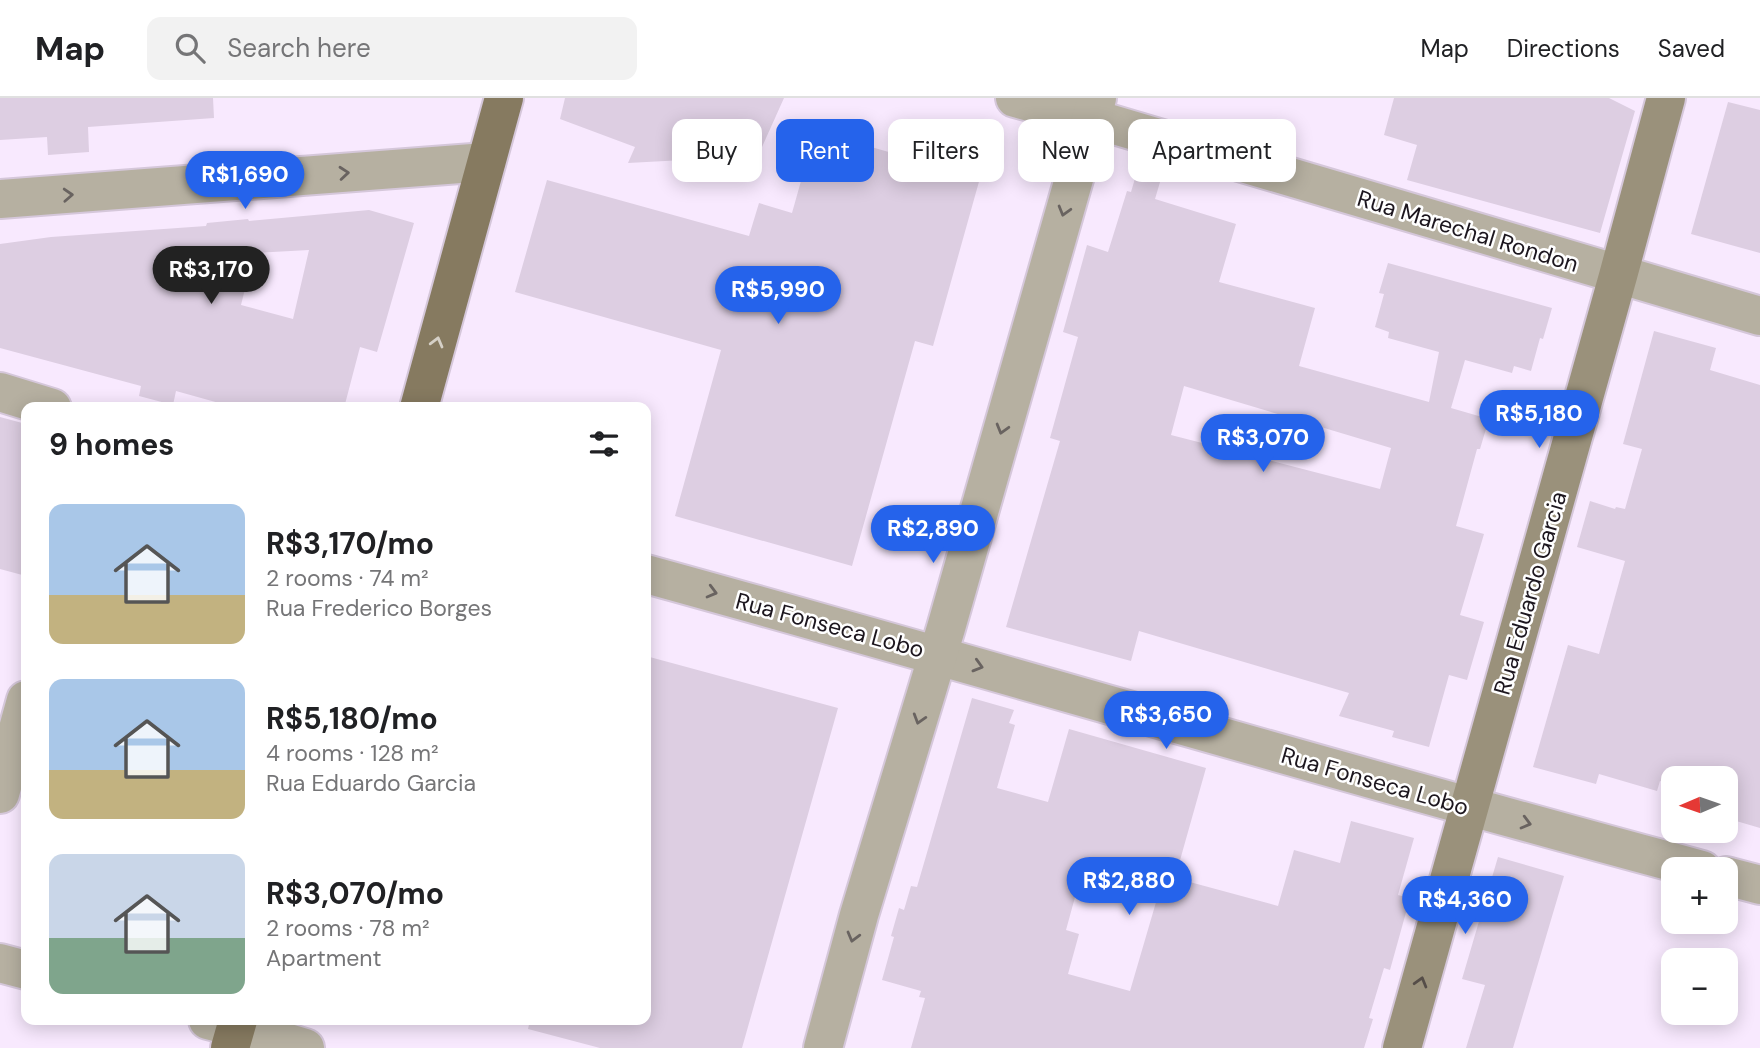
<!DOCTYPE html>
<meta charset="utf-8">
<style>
body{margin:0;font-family:"DM Sans",sans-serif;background:#f2f2f2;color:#202124;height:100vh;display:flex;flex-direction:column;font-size:26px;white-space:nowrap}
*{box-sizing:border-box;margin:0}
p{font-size:23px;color:#757577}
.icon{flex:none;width:38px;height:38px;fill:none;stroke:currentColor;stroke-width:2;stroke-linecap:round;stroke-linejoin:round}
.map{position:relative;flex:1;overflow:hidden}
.side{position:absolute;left:21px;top:304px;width:630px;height:623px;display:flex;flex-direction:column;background:#fff;border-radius:14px;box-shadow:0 4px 18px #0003}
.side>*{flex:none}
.top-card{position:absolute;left:672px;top:21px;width:665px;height:63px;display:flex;gap:14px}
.needle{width:46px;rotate:268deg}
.buttons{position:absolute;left:1661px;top:668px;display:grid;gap:14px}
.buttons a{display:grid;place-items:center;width:77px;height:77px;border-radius:14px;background:#fff;box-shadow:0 4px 18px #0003;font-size:35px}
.price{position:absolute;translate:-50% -60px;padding:0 16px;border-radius:24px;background:#2563eb;color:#fff;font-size:23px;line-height:46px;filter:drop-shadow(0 2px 4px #0008)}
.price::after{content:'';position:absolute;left:50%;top:42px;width:21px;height:16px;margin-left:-10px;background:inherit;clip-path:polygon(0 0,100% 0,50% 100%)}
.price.selected{background:#222;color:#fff}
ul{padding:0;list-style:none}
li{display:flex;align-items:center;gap:21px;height:175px;padding:0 28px}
li span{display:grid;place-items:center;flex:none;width:196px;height:140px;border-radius:14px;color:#555}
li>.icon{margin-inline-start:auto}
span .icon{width:84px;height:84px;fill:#fffc;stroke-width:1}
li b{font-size:30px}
h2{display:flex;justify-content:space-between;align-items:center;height:84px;padding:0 28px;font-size:30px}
.tag{padding:0 24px;border-radius:14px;background:#fff;box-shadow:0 4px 18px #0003;font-size:24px;line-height:63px}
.tag.selected{background:#2563eb;color:#fff}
header{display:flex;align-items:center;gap:42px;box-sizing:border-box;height:98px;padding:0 35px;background:#fff;border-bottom:2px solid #e0e0e0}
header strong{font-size:33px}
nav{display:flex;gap:38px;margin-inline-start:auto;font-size:24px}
.search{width:490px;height:63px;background:#f2f2f2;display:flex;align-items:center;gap:18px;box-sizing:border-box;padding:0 24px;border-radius:14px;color:#757577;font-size:26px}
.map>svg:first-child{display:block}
.building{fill:#ddcee2;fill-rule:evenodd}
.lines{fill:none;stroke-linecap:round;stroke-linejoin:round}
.minor-casing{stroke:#d5c7da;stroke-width:42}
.tertiary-casing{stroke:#d5c7da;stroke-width:42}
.secondary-casing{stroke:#d5c7da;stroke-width:42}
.primary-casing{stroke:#d5c7da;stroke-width:42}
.minor{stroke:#b6b0a1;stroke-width:38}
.tertiary{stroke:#b6b0a1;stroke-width:38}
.secondary{stroke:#9a917b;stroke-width:38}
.primary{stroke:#867a60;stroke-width:38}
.oneway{stroke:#696360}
.oneway2{stroke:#d5d0c7}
.oneway3{stroke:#554d48}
.labels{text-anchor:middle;stroke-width:5;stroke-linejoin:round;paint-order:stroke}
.street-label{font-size:23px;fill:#1c161e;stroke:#fff}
</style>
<header>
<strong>Map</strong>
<div class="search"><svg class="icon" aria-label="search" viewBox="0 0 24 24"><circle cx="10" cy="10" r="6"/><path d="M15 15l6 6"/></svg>Search here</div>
<nav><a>Map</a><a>Directions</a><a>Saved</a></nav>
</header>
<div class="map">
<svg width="1760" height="950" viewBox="0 0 1760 950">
<rect width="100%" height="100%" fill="#f8e9fe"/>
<g class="building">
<polygon points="0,0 213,0 214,20 88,29 89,54 48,57 47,39 0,42"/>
<polygon points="565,0 784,0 758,58 628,65 635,49 560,21"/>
<polygon points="1394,0 1609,0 1635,13 1600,135 1407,82 1417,47 1384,37"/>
<polygon points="1728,4 1760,12 1760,155 1691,136"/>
<polygon points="815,33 980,80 933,248 915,243 852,468 675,418 721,252 515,194 547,82 749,138 759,105 792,115"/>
<path d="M1139 67 1163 74 1155 101 1236 126 1219 184 1315 210 1299 268 1429 304 1439 254 1388 240 1389 234 1375 229 1384 196 1379 195 1388 165 1552 210 1543 241 1540 240 1531 273 1514 268 1512 275 1465 262 1451 310 1489 321 1480 351H1477L1456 428 1484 436 1460 517 1484 524 1467 582 1449 577 1429 649 1392 639 1394 633 1339 618 1349 595 1139 533 1131 563 1006 529 1060 343 1050 340 1078 239 1063 234 1087 147 1108 154 1127 93 1131 94ZM1184 288 1391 350 1380 391 1171 337Z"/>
<path d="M369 112 414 125 377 254 360 249 344 310H237L176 293 173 307 139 298 141 288 0 250V146L51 139 206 128 207 125 248 121 249 123ZM309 152 293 221 241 207 254 155Z"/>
<polygon points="1654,233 1716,250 1710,272 1760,287 1760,730 1726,720 1726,681 1666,680 1665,685 1660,683 1657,693 1599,676 1596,686 1533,669 1568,547 1599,556 1625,463 1577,449 1590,403 1615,411 1616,409 1625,411 1642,351 1623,346"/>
<polygon points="0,319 26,326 26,478 0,471"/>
<polygon points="646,558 838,610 742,950 600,950 528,931 530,922 646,922"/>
<path d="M972 600 1014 612 1009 625 1015 627 997 690 1048 704 1069 631 1206 670 1175 780 1278 808 1294 752 1340 765 1351 723 1414 740 1398 797 1410 800 1390 872 1384 870 1369 920 1373 921 1364 950H911L925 900 919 899 921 893 882 882 894 839 891 838 899 810 904 812 911 788 917 789ZM1107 779 1159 794 1130 893 1068 876 1079 836 1066 832 1080 781 1104 788Z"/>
<polygon points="1498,759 1564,778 1513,950 1466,950 1485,887 1462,881"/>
</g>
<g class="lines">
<defs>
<g id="minor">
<polyline points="1015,0 1091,20 1760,218"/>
<polyline points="0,294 52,310"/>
<path d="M646 476C998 573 1349 678 1702 772"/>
<polyline points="0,696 26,602"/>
<polyline points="1726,778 1760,787"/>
<polyline points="0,865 26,872"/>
<polyline points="208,922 235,929"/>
<polyline points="823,950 859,817 946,530 1097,0"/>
</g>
<g id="tertiary">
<polyline points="0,101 486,64"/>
<polyline points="235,929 305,950"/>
</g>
<polyline id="secondary" points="1402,950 1618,178 1666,0"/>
<g id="primary">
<polyline points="419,310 504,0"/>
<polyline points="230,950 238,922"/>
</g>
</defs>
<use href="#minor" class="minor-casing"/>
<use href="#tertiary" class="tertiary-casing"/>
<use href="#secondary" class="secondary-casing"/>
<use href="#primary" class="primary-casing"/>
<use href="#minor" class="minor"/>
<use href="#tertiary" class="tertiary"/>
<use href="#secondary" class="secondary"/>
<use href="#primary" class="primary"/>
</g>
<defs><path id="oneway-chevron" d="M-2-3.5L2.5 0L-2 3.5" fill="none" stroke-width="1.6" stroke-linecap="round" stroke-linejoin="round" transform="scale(1.75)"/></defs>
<g class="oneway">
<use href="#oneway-chevron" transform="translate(344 75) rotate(-5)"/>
<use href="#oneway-chevron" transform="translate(68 97) rotate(-3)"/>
<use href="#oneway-chevron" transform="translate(1064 113) rotate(106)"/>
<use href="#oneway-chevron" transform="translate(1002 331) rotate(106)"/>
<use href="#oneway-chevron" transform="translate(712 494) rotate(15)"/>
<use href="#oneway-chevron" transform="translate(978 568) rotate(16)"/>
<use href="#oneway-chevron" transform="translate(919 621) rotate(107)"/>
<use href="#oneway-chevron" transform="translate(1526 725) rotate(15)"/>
<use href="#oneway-chevron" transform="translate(853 839) rotate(105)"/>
</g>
<use class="oneway2" href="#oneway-chevron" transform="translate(437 244) rotate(-75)"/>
<use class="oneway3" href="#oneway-chevron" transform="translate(1421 884) rotate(-74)"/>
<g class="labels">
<g class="street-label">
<text transform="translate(1468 133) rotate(17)" y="8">Rua Marechal Rondon</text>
<text transform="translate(1530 495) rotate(-74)" y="8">Rua Eduardo Garcia</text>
<text transform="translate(830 527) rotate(15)" y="8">Rua Fonseca Lobo</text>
<text transform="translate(1375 683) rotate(16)" y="8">Rua Fonseca Lobo</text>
</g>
</g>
</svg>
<div class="buttons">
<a><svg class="needle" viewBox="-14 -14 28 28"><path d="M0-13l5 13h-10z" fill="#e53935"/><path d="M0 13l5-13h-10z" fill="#757577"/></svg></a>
<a>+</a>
<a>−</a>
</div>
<b class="price" style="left:245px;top:113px">R$1,690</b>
<b class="price selected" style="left:211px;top:208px">R$3,170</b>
<b class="price" style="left:778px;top:228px">R$5,990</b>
<b class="price" style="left:1539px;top:352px">R$5,180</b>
<b class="price" style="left:1263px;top:376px">R$3,070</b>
<b class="price" style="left:933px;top:467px">R$2,890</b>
<b class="price" style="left:1166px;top:653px">R$3,650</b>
<b class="price" style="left:1129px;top:819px">R$2,880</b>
<b class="price" style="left:1465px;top:838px">R$4,360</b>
<div class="top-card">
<a class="tag">Buy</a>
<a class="tag selected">Rent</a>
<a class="tag">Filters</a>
<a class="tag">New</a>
<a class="tag">Apartment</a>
</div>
<section class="side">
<h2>9 homes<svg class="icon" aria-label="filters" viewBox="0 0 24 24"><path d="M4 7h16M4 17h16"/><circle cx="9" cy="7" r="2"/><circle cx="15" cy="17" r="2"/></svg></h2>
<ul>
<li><span style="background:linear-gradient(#a9c7e8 65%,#c2b280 0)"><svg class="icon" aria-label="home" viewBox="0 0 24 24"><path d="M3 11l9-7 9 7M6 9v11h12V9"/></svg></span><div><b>R$3,170/mo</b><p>2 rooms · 74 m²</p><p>Rua Frederico Borges</p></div></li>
<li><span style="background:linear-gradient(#a9c7e8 65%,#c2b280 0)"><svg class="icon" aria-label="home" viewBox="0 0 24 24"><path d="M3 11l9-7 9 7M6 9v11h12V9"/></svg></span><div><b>R$5,180/mo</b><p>4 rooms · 128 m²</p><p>Rua Eduardo Garcia</p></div></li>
<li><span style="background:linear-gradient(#c9d6e8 60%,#7fa58c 0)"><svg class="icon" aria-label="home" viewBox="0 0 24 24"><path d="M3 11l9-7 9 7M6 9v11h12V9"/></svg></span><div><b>R$3,070/mo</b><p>2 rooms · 78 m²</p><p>Apartment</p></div></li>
</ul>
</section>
</div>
